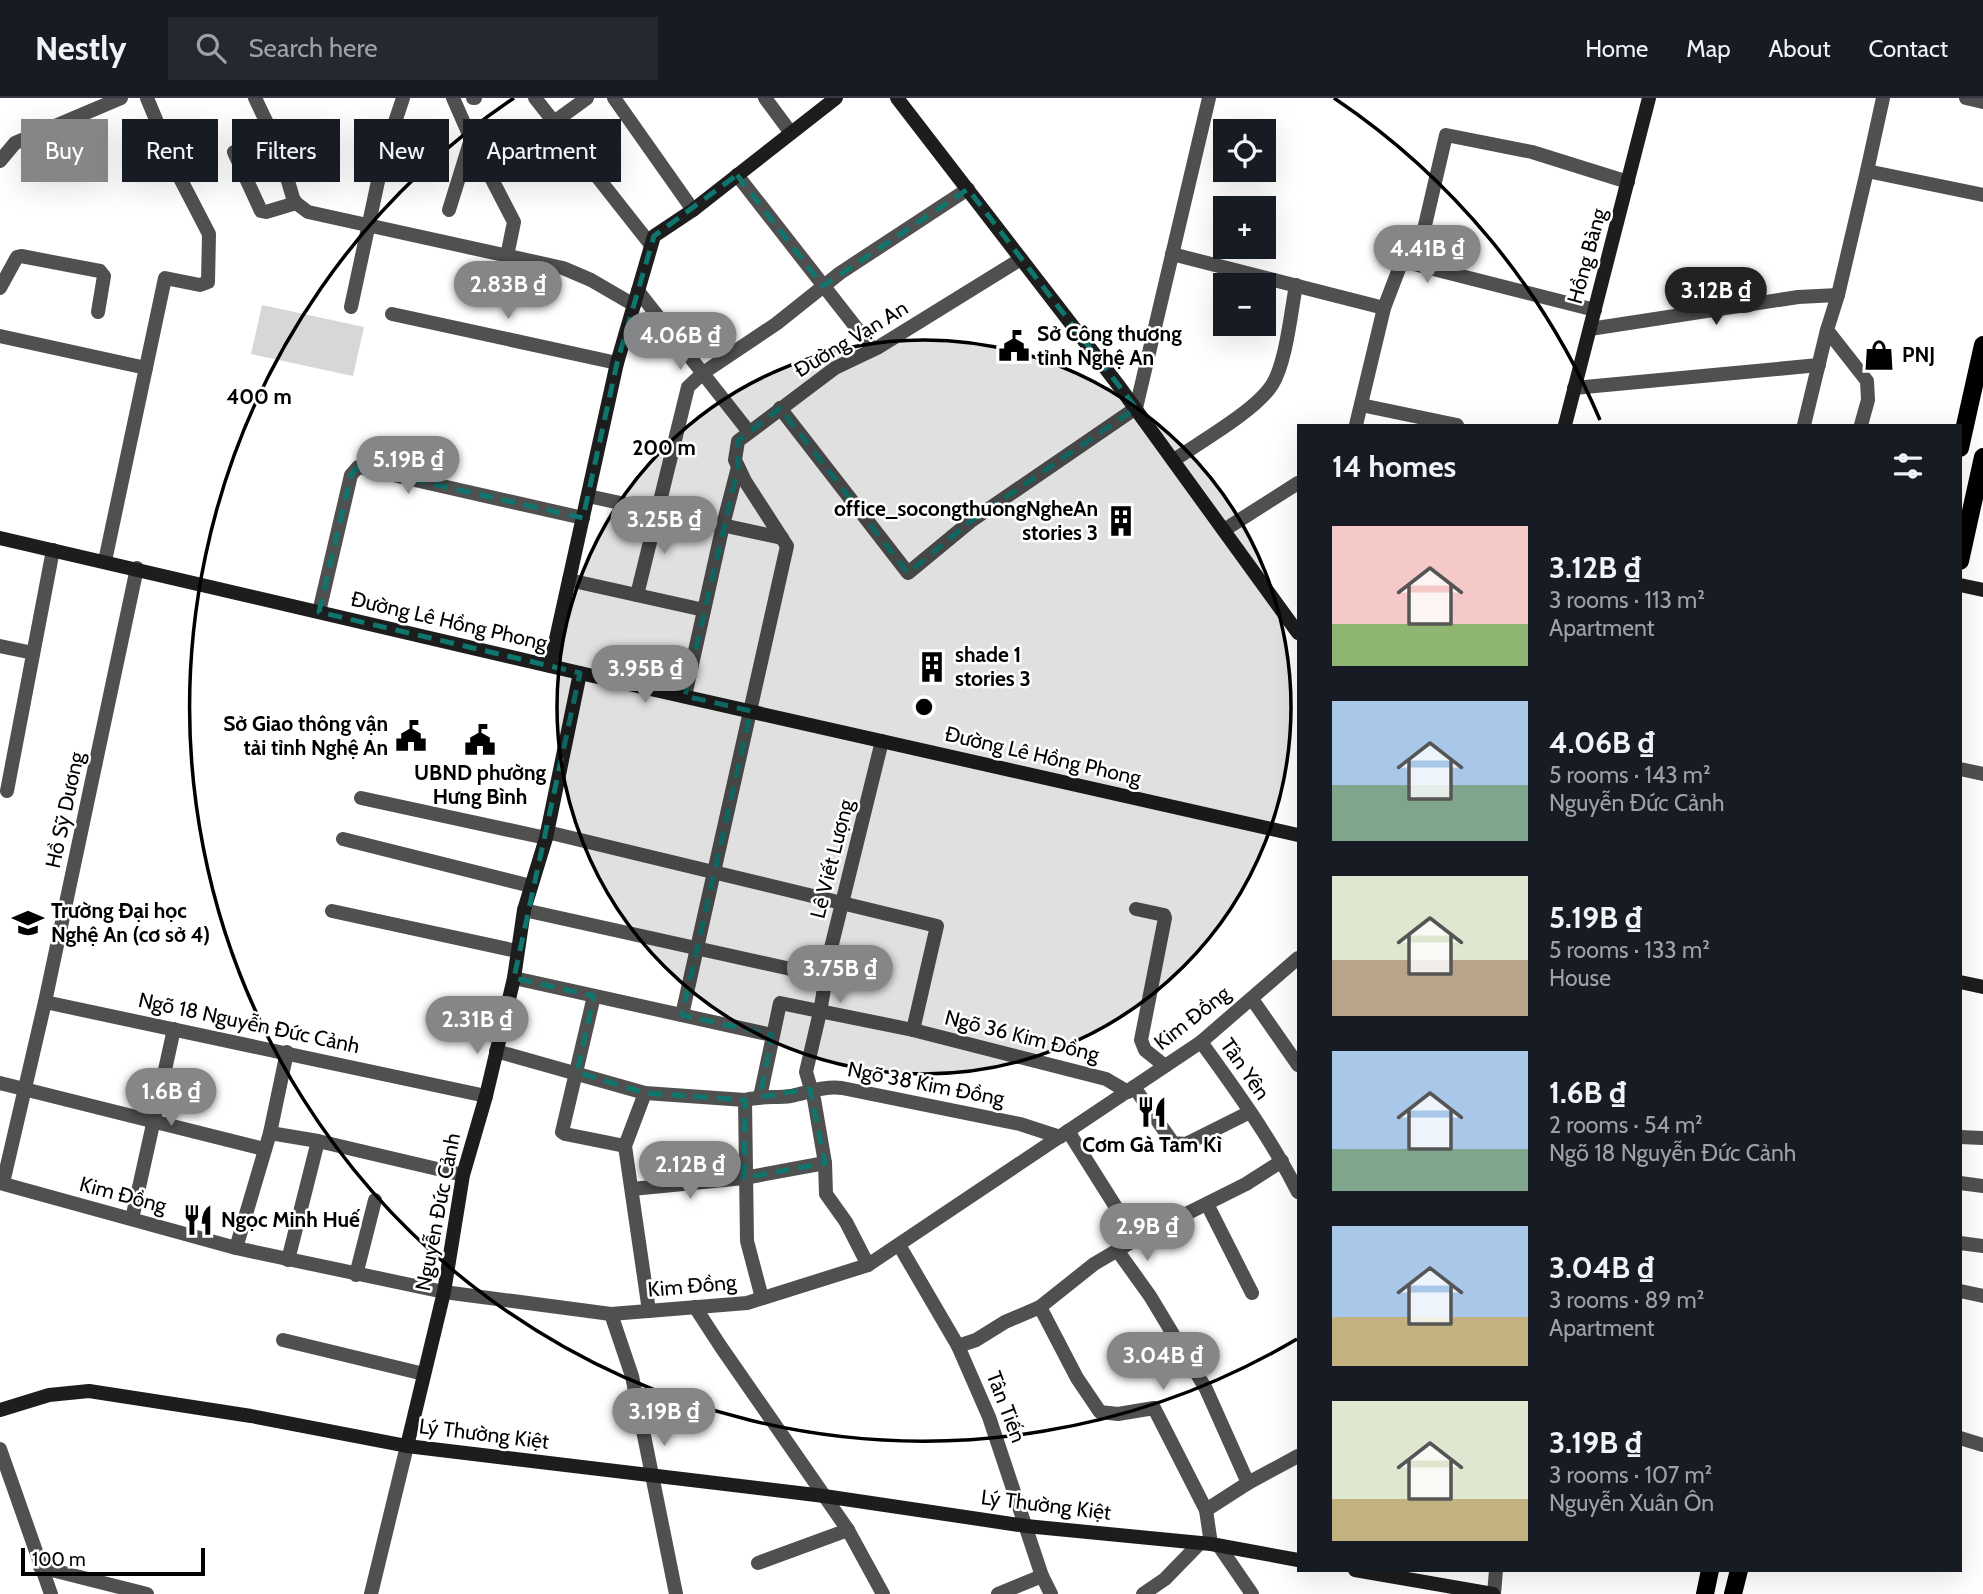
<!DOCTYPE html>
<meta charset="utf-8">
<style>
body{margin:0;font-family:Cabin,sans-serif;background:#242831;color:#f1f3f6;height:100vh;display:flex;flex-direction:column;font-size:26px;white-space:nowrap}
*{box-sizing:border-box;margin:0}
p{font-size:23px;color:#9ea1a6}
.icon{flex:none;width:38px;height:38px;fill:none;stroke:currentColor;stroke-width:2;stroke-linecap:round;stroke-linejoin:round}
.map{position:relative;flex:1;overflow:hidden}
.sheet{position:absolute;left:1297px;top:326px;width:665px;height:1148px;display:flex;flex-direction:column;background:#171b24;border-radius:0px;box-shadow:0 7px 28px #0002}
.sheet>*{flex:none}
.hud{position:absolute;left:21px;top:21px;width:665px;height:63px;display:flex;gap:14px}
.tools{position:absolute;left:1213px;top:21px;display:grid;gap:14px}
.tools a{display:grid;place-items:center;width:63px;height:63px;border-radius:0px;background:#171b24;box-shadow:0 7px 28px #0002;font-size:35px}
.scale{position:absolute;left:21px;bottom:18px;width:184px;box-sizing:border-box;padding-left:7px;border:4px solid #000;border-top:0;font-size:19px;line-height:24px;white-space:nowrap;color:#000;-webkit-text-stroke:5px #fff;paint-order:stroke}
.price{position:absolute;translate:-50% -60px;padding:0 16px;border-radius:24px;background:#858687;color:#fff;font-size:23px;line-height:46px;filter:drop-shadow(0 2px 4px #0008)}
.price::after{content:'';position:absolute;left:50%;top:42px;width:21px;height:16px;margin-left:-10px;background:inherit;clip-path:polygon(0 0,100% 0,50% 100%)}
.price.active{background:#222;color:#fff}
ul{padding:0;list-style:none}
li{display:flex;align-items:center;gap:21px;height:175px;padding:0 35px}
li span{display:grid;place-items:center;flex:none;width:196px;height:140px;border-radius:0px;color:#555}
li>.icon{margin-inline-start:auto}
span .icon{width:84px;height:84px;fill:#fffc;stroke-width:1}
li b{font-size:30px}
h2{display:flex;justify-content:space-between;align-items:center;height:84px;padding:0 35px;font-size:30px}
.tag{padding:0 24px;border-radius:0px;background:#171b24;box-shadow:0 7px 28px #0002;font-size:24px;line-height:63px}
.tag.active{background:#858687;color:#fff}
header{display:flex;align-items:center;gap:42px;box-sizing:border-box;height:98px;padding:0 35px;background:#171b24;border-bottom:2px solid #363941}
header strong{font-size:33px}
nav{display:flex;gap:38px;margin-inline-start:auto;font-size:24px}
.search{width:490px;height:63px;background:#242831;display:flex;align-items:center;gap:18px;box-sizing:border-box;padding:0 24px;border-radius:0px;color:#9ea1a6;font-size:26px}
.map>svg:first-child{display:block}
.green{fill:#d7d7d7}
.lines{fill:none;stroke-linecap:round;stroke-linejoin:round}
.street{stroke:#505050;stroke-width:14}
.secondary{stroke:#1d1d1d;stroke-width:14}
.primary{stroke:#000;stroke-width:18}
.marked{fill:none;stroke:#0f766e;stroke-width:5;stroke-dasharray:14 9;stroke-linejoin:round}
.ring{fill:none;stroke:#000;stroke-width:3.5}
.labels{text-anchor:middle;stroke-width:5;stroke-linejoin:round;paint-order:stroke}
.street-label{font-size:21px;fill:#000;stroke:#fff}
.poi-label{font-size:21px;font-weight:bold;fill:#000;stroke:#fff;text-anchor:start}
.centre{fill:#000;stroke:#fff;stroke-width:3.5}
.ring-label{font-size:21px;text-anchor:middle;font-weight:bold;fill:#000;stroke:#fff;stroke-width:5;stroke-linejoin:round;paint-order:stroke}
</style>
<header>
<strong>Nestly</strong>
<div class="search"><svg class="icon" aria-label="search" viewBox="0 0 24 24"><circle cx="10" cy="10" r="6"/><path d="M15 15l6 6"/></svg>Search here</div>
<nav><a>Home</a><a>Map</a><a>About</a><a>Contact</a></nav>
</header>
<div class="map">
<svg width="1983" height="1496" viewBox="0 0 1983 1496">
<rect width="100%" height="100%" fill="#fff"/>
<polygon class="green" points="262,207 364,229 353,278 251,256"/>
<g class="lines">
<g class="street">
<polyline points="255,0 277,46 293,100 296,105 308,114 563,170 591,182 634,207"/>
<polyline points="453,0 471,41 514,124 507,158"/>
<polyline points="473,0 475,0"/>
<polyline points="535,0 651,147"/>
<polyline points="614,0 693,112"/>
<polyline points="765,0 791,35"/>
<polyline points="1966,0 1983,4"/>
<polyline points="554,24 587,0"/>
<polyline points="234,54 261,113 266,114 296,105"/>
<polyline points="0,63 15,45 121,0"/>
<polyline points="1867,73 1883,0"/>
<polyline points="737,77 873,251"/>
<polyline points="449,112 471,41"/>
<polyline points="1172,156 1384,210"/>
<polyline points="1416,166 1446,37 1532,54 1628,84"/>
<polyline points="0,190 17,159 21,158 100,173 104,178 98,214"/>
<polyline points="638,193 749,334"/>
<polyline points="351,209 383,60 403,0"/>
<polyline points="392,216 617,265"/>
<polyline points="1590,231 1798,199 1838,197"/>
<polyline points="0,238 146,270"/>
<polyline points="1574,290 1819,267"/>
<polyline points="1361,307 1457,327"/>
<polyline points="780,310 908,475 971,423 1136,310 1209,0"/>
<polyline points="1356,327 1384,210 1402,163 1595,212"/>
<polyline points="1804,327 1827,232"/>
<polyline points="1861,327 1868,302 1867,283 1827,232 1838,197 1867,73 1983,97"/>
<path d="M1174 362C1200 344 1255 313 1272 287 1286 265 1291 214 1296 187"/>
<polyline points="588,398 782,440"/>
<polyline points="1224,432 1298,385"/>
<polyline points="105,463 165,180 200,187 208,184 209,136 181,82 147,0"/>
<polyline points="569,482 704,512"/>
<polyline points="637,497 688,289 703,275 776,226 840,175 968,91"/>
<polyline points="319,514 351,377 358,369 583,420"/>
<polyline points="0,548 33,555"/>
<polyline points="685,598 723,427 738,369"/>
<polyline points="1960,671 1983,676"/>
<polyline points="7,693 53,452"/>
<polyline points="361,700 546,740"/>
<polyline points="547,734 937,828 913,932"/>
<polyline points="343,741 531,788"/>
<polyline points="1136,811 1164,817 1165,820 1141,942 1145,952 1165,968"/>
<polyline points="524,812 827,879"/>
<polyline points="332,813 517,853"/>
<polyline points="514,880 772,937"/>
<polyline points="594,898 562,1034 565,1036 625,1048"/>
<polyline points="1252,901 1298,967"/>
<polyline points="45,904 486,998"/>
<polyline points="682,917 787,448 745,383 735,362 738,343 835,270 877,250 1021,161"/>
<path d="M1201 944C1236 992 1271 1041 1298 1094"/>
<path d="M496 953 645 995 745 1002C760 998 776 1000 791 998 810 994 823 988 842 990L1020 1026 1060 1039"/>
<polyline points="0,985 264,1051"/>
<polyline points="1134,989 1173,1045 1186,1046 1250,1014"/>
<polyline points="645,995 625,1048 649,1213"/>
<polyline points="760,999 780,905 913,932 1106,981 1128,994"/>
<polyline points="745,1002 747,1143 762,1200"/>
<polyline points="1068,1033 1136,1141"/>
<polyline points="270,1035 318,1043 463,1077"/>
<polyline points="1960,1039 1983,1040"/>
<polyline points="0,1085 236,1150 444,1194 611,1216 747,1205 868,1167 1201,944 1298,860"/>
<polyline points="3,1085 45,904 137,470"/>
<polyline points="1960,1085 1983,1088"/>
<polyline points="632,1091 744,1080 825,1065"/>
<polyline points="1207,1106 1252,1195"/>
<polyline points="132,1121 174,931"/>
<polyline points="1960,1145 1983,1148"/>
<polyline points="899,1147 958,1248 989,1319 1042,1478 1051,1496"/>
<polyline points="236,1150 270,1035 287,954"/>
<polyline points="1117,1152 1150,1198 1206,1291 1248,1385"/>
<polyline points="288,1162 318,1043"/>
<polyline points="868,1167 846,1124 826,1096 825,1065 814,1001 806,974 820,914 831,850 882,643"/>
<polyline points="356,1177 375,1102"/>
<polyline points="1960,1193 1983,1198"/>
<polyline points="695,1209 721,1249 848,1432 883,1496"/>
<polyline points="1040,1209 1077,1280 1100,1314 1118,1316 1154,1310 1206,1412 1211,1446"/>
<polyline points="611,1216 632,1278 676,1496"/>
<polyline points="283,1242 424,1276"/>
<polyline points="958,1248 976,1242 1005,1224 1040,1209 1094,1166 1140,1139 1246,1086 1282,1063"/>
<polyline points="1960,1340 1983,1347"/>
<polyline points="0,1351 51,1496"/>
<polyline points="1206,1412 1248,1385 1298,1358"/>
<polyline points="1219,1448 1252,1496"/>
<polyline points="758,1465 848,1432"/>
<polyline points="40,1469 147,1496"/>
<polyline points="371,1496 407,1348"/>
<polyline points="998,1496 1042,1478"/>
<polyline points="1143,1496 1165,1481 1200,1445"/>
<polyline points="1494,1496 1496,1472"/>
</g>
<g class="secondary">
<polyline points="897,0 1119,288 1298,535"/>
<polyline points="1565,327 1649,0"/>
<polyline points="0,440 580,575 1298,737"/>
<polyline points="1960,487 1983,492"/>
<polyline points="550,568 617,265 654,138 693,112 836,0"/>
<polyline points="1960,884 1983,889"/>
<polyline points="0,1312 49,1297 89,1293 251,1318 407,1348 824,1398 1026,1428 1211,1446 1298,1462"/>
<polyline points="407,1348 444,1194 463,1077 486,998 514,880 524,812 546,740 580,575"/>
<polyline points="1355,1472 1493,1496"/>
</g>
<g class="primary">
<polyline points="1960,350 1983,247"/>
<polyline points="1960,463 1983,359"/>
<polyline points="1705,1496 1710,1472"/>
<polyline points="1733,1496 1739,1472"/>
</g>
</g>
<path class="marked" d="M737 77 823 188 968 91 1136 310 971 423 908 475 780 310 738 343V369L685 598 751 613 682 917 772 937 760 999 810 991 825 1065 744 1080 745 1002 645 995 577 974 594 898 514 880 580 575 319 514 351 377 358 369 583 420 617 265 654 138Z"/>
<circle cx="924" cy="609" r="367" fill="#000" fill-opacity=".12"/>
<g class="ring">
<circle cx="924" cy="609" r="367"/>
<path d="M1297 1241A734 734 0 0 1 514 0M1334 0A734 734 0 0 1 1600 322"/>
</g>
<defs>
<symbol id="civic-bare" viewBox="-9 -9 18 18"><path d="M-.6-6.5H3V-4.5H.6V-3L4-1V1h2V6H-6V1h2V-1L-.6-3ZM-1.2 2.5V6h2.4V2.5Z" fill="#000" stroke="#fff" stroke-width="2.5" paint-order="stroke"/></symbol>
<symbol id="shop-bare" viewBox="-9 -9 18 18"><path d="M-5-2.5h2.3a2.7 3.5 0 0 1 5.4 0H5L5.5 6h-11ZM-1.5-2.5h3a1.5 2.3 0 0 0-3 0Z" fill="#000" stroke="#fff" stroke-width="2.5" paint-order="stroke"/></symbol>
<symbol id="building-bare" viewBox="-9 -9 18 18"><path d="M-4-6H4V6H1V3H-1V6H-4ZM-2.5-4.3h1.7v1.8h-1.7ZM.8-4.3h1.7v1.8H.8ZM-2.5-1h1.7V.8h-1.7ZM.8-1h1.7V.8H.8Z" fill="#000" stroke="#fff" stroke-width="2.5" paint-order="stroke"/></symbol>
<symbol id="university-bare" viewBox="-9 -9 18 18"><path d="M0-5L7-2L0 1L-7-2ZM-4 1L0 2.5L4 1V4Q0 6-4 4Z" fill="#000" stroke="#fff" stroke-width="2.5" paint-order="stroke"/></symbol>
<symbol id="restaurant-bare" viewBox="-9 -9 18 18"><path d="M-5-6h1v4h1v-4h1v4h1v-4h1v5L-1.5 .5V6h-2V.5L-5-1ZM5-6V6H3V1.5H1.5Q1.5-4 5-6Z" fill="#000" stroke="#fff" stroke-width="2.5" paint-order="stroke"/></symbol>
</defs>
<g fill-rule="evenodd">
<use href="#civic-bare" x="992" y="226" width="44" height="44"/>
<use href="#shop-bare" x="1857" y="235" width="44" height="44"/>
<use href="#building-bare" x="1099" y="401" width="44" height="44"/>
<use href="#building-bare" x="910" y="547" width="44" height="44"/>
<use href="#civic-bare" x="389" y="616" width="44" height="44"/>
<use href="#civic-bare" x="458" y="620" width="44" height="44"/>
<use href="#university-bare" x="6" y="803" width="44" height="44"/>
<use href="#restaurant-bare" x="1130" y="992" width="44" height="44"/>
<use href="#restaurant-bare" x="176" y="1100" width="44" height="44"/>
</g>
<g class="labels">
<g class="street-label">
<text transform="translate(1587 158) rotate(-75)" y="7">Hồng Bàng</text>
<text transform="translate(851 241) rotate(-31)" y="7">Đường Vạn An</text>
<text transform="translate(449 523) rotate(13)" y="7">Đường Lê Hồng Phong</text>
<text transform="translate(1043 658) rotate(13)" y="7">Đường Lê Hồng Phong</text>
<text transform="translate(65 712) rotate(-78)" y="7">Hồ Sỹ Dương</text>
<text transform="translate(832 761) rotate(-76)" y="7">Lê Viết Lượng</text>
<text transform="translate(1192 920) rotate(-38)" y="7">Kim Đồng</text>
<text transform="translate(249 925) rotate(12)" y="7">Ngõ 18 Nguyễn Đức Cảnh</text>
<text transform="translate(1022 938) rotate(14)" y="7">Ngõ 36 Kim Đồng</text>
<text transform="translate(1245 971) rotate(55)" y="7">Tân Yên</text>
<text transform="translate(926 986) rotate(11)" y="7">Ngõ 38 Kim Đồng</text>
<text transform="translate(123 1097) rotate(15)" y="7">Kim Đồng</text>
<text transform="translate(438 1114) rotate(-79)" y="7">Nguyễn Đức Cảnh</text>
<text transform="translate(692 1188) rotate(-5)" y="7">Kim Đồng</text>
<text transform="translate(1006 1309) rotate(69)" y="7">Tân Tiến</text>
<text transform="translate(484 1336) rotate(7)" y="7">Lý Thường Kiệt</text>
<text transform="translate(1046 1407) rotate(7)" y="7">Lý Thường Kiệt</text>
</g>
<g class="poi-label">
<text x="1037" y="243">Sở Công thương<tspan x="1037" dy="24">tỉnh Nghệ An</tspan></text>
<text x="1902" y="264">PNJ</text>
<text x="1098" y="418" text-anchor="end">office_socongthuongNgheAn<tspan x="1098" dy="24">stories 3</tspan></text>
<text x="955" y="564">shade 1<tspan x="955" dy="24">stories 3</tspan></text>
<text x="388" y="633" text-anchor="end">Sở Giao thông vận<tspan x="388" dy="24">tải tỉnh Nghệ An</tspan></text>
<text x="480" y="682" text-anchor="middle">UBND phường<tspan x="480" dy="24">Hưng Bình</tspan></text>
<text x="51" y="820">Trường Đại học<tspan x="51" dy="24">Nghệ An (cơ sở 4)</tspan></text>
<text x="1152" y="1054" text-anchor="middle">Cơm Gà Tam Kì</text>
<text x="221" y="1129">Ngọc Minh Huế</text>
</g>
</g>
<circle cx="924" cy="609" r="10" class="centre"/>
<g class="ring-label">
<text x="259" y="306">400 m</text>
<text x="664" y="357">200 m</text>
</g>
</svg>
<div class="tools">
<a><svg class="icon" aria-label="locate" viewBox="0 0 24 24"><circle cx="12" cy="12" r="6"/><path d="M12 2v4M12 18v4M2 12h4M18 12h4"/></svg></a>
<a>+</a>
<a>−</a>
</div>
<div class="scale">100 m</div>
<b class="price" style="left:1427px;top:187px">4.41B ₫</b>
<b class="price" style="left:508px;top:223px">2.83B ₫</b>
<b class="price active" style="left:1716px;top:229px">3.12B ₫</b>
<b class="price" style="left:680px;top:274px">4.06B ₫</b>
<b class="price" style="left:408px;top:398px">5.19B ₫</b>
<b class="price" style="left:664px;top:458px">3.25B ₫</b>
<b class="price" style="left:645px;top:607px">3.95B ₫</b>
<b class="price" style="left:840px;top:907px">3.75B ₫</b>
<b class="price" style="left:477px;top:958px">2.31B ₫</b>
<b class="price" style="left:171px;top:1030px">1.6B ₫</b>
<b class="price" style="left:690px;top:1103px">2.12B ₫</b>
<b class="price" style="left:1147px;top:1165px">2.9B ₫</b>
<b class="price" style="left:1163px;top:1294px">3.04B ₫</b>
<b class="price" style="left:664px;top:1350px">3.19B ₫</b>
<div class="hud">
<a class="tag active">Buy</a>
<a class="tag">Rent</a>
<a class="tag">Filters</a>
<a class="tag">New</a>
<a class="tag">Apartment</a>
</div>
<section class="sheet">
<h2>14 homes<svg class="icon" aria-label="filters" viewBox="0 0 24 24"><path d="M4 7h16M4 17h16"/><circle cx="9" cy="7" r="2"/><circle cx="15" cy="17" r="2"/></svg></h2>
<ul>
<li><span style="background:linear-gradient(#f6c9c9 70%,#8fb573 0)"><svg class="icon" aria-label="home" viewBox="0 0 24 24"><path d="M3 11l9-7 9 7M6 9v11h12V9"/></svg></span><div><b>3.12B ₫</b><p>3 rooms · 113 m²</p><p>Apartment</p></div></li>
<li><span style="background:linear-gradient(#a9c7e8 60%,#7fa58c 0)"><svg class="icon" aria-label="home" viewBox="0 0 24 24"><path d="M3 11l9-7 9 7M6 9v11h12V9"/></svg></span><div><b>4.06B ₫</b><p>5 rooms · 143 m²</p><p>Nguyễn Đức Cảnh</p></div></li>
<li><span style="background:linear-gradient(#dfe7d0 60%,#b9a48a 0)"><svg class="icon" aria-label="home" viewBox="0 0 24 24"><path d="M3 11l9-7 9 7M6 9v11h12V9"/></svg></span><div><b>5.19B ₫</b><p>5 rooms · 133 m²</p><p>House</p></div></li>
<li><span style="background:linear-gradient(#a9c7e8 70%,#7fa58c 0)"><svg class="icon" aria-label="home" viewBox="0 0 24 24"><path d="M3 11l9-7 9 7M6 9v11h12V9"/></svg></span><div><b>1.6B ₫</b><p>2 rooms · 54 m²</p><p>Ngõ 18 Nguyễn Đức Cảnh</p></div></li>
<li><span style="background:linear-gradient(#a9c7e8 65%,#c2b280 0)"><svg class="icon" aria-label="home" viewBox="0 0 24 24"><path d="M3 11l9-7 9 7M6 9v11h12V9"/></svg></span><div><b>3.04B ₫</b><p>3 rooms · 89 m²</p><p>Apartment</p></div></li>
<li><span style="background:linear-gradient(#dfe7d0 70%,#c2b280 0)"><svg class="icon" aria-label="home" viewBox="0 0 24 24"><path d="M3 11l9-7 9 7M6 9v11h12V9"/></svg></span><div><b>3.19B ₫</b><p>3 rooms · 107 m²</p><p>Nguyễn Xuân Ôn</p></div></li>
</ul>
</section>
</div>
